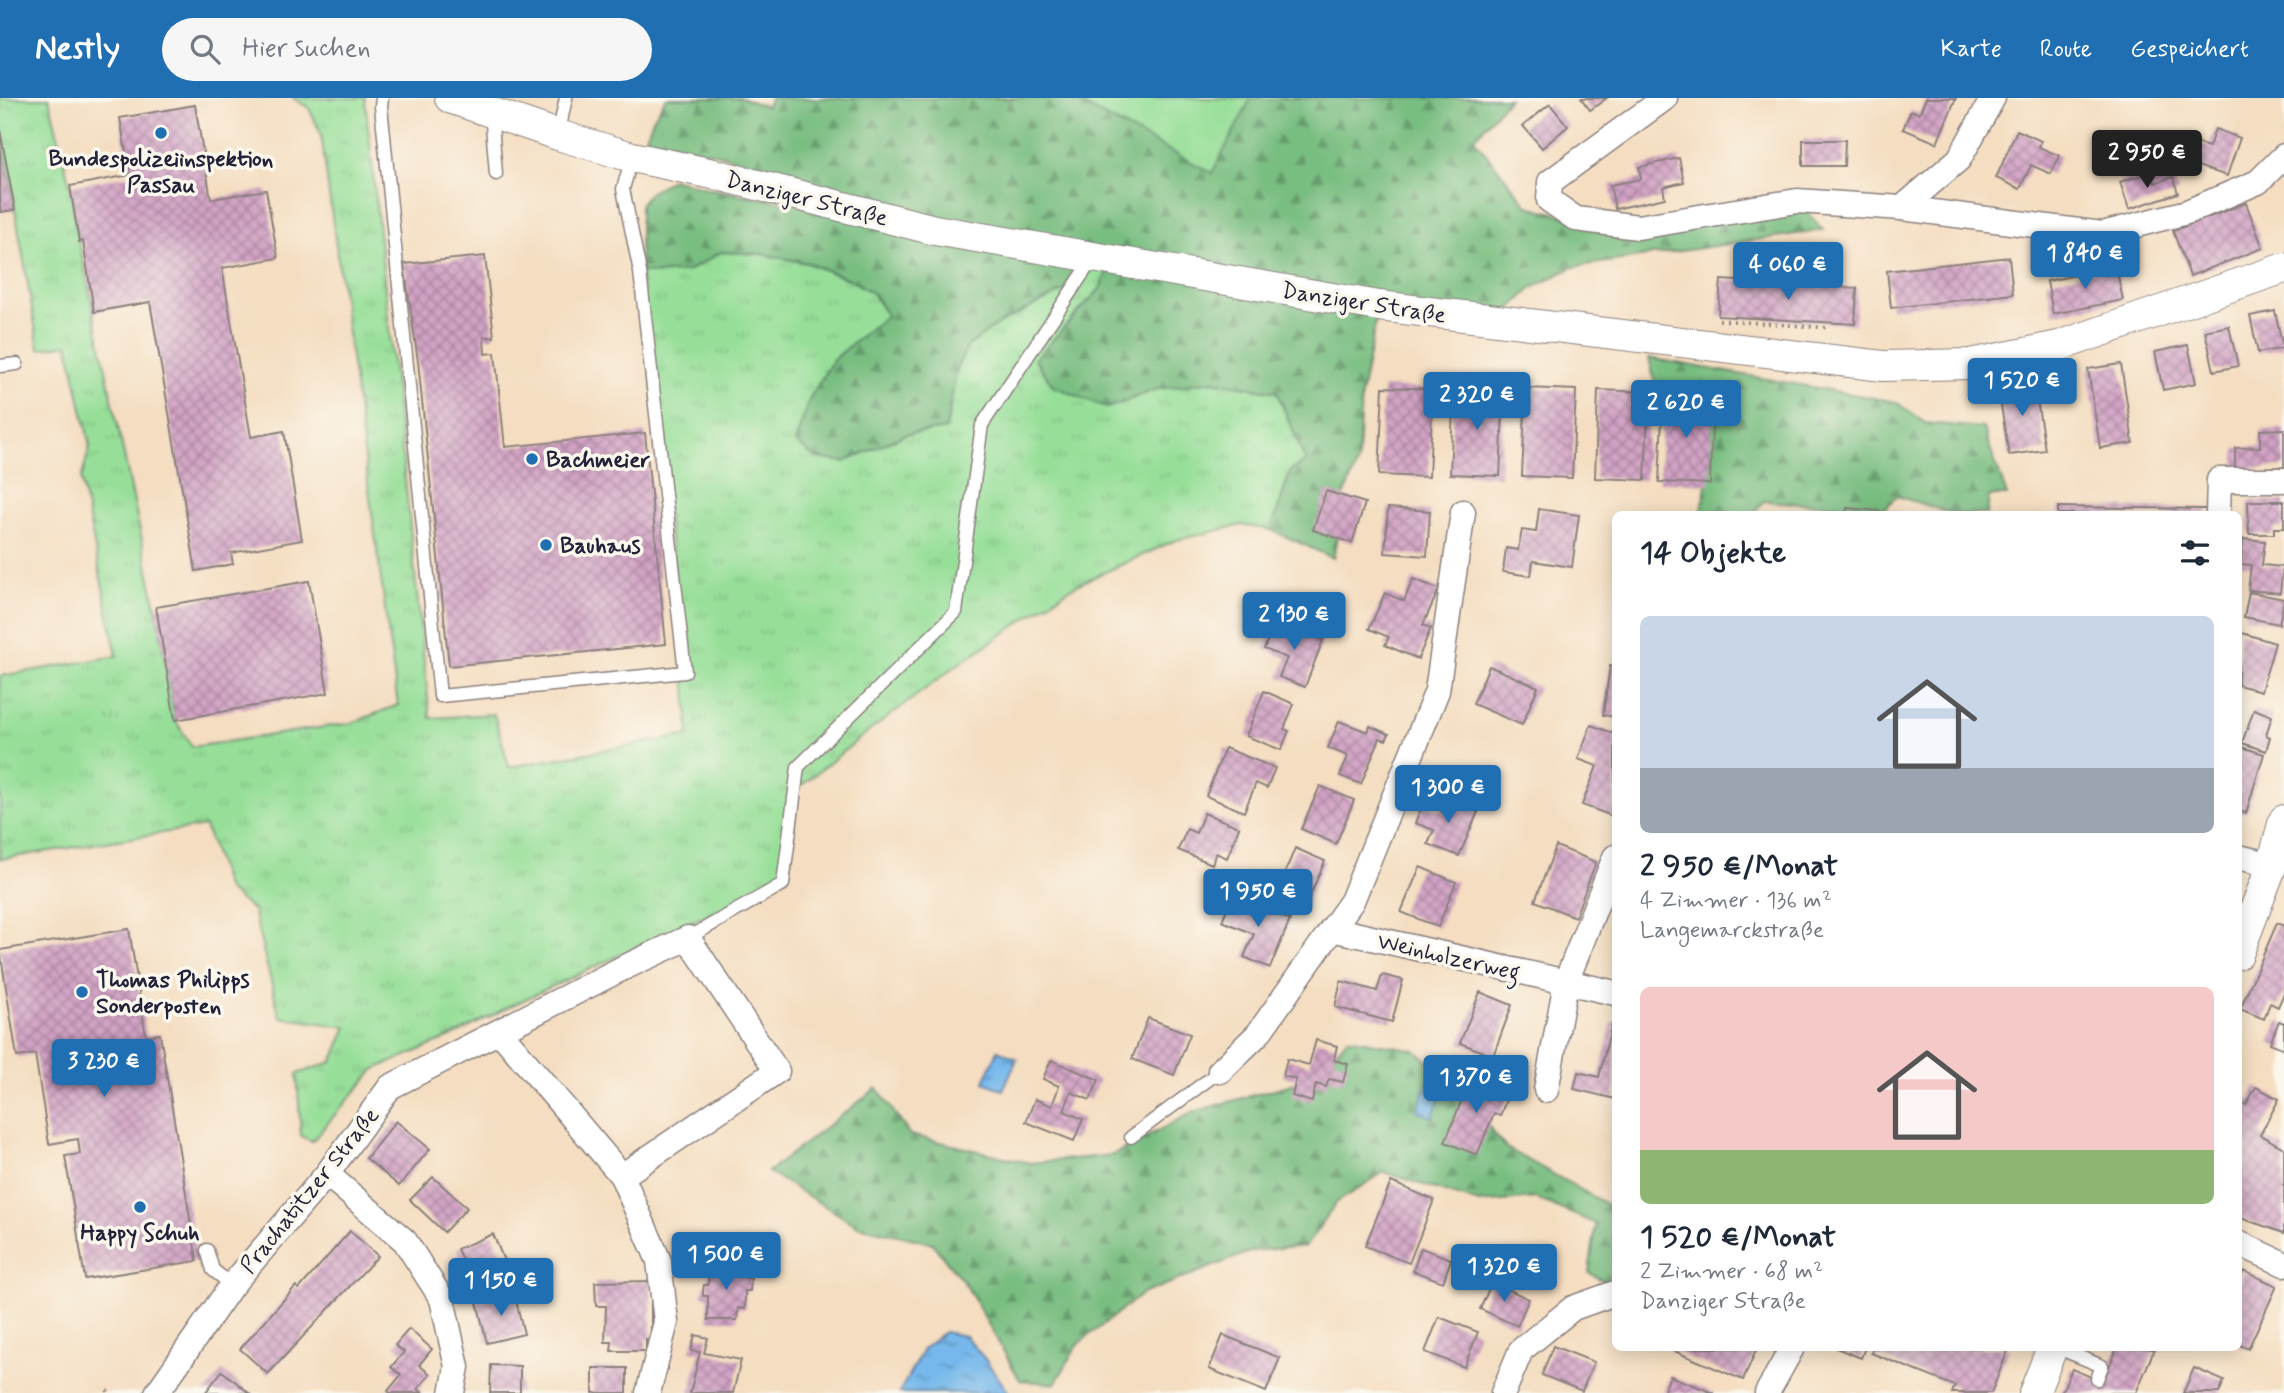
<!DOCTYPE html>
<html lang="de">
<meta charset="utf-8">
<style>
body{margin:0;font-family:Mynerve,sans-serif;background:#f6f6f7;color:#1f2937;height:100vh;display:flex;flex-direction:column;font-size:26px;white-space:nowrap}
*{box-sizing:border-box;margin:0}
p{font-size:23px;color:#747a83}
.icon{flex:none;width:38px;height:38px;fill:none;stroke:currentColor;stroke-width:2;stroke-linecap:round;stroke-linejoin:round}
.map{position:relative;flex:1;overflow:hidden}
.panel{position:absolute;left:1612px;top:413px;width:630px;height:840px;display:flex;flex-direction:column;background:#fff;border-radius:10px;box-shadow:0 4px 18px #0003}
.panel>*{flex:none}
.price{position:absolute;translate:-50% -60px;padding:0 16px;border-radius:7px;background:#1f6fb2;color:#fff;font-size:23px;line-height:46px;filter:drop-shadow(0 2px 4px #0008)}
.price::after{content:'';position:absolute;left:50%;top:42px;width:21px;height:16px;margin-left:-10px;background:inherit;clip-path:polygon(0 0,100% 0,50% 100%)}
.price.active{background:#222;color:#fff}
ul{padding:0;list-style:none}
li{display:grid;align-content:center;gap:14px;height:371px;padding:0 28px}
li span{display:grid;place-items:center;height:217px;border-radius:10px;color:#555}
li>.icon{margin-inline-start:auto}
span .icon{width:126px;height:126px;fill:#fffc;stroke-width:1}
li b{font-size:30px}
h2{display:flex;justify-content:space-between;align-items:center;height:84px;padding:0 28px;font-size:30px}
header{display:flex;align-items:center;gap:42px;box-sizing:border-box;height:98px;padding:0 35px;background:#1f6fb2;color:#fff}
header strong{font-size:33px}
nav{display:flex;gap:38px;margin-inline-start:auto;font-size:24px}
.search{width:490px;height:63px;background:#f6f6f7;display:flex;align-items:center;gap:18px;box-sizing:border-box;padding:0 24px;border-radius:38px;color:#747a83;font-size:26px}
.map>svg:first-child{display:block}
.grass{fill:url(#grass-tufts);stroke:#5c806a;stroke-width:2}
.forest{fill:url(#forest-firs);stroke:#4e705e;stroke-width:2}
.garden{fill:#97df99;stroke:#5c806a;stroke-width:2}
.water{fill:url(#water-ripples);stroke:#4c6d93;stroke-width:2}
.building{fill:url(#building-cross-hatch)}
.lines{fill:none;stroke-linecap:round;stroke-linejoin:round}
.service-casing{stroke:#8b807e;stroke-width:15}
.minor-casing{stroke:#8b807e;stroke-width:27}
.tertiary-casing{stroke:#8b807e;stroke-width:32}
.path{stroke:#8b807e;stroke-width:3.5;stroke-dasharray:2 5;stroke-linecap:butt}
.service{stroke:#fff;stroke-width:12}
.minor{stroke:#fff;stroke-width:24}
.tertiary{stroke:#fff;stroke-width:30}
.poi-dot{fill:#1f6fb2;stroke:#fbf7ec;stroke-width:2.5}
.labels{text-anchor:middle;stroke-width:7;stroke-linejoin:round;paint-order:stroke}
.poi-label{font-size:23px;font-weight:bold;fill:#22223b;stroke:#fbf7ec;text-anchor:start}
.street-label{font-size:23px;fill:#22223b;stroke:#fbf7ec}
</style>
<header>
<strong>Nestly</strong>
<div class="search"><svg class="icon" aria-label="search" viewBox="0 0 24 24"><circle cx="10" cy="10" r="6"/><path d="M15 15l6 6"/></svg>Hier suchen</div>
<nav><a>Karte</a><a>Route</a><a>Gespeichert</a></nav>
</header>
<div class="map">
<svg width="2284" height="1295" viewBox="0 0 2284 1295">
<defs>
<pattern id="grass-tufts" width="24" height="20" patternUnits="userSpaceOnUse" patternTransform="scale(1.75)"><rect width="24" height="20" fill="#97df99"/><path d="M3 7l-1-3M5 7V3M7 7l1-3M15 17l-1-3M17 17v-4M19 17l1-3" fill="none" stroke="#82bf85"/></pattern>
<pattern id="forest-firs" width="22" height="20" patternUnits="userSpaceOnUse" patternTransform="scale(1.75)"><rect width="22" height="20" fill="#79be81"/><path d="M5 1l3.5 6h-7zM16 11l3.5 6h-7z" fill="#639a6b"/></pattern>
<pattern id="water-ripples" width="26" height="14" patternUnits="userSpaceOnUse" patternTransform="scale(1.75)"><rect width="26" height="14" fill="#76b8eb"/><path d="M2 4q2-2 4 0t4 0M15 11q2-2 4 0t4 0" fill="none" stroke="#6095c0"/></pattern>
<pattern id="building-cross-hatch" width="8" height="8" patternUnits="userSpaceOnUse" patternTransform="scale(1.75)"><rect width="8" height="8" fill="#d1a2c4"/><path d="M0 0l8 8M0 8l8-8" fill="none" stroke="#a984a0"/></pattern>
</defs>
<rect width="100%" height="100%" fill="#fbf7ec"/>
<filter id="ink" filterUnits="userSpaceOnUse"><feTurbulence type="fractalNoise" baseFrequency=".0143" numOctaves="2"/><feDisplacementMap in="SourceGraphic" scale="14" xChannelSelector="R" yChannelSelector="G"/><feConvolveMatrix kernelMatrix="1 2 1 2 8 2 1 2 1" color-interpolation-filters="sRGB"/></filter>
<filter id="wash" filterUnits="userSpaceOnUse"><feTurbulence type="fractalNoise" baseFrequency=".00686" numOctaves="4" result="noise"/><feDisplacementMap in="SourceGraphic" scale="28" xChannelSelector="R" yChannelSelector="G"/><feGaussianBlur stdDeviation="1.57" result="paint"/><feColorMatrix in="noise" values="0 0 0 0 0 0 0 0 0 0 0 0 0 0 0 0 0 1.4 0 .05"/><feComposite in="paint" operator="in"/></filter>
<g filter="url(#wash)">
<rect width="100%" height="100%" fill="#f4ddc0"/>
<polygon class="grass" points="0,0 49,0 70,88 79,144 156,509 175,622 192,649 352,625 398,607 321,36 309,10 293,0 365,0 430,620 494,616 509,669 689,637 685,574 640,174 688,173 721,154 762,156 807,165 851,182 872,195 887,217 873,230 844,364 906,336 946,331 957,269 968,248 1000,225 1069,190 1083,157 1112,162 1100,191 1035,261 1107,310 1157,291 1213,283 1277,294 1306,364 1291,372 1271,432 1242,427 1176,442 1074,488 957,567 860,640 797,691 788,779 508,909 453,938 375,971 312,1043 301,1038 297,976 332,964 347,929 280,919 253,812 227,792 205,728 0,761 0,578 117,558 81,382 90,348 68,246 39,251 0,23"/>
<g class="forest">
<polygon points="666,0 742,0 767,9 770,0 1070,0 1211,74 1251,0 1509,0 1474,41 1528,108 1576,121 1638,129 1797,103 1823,132 1573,169 1532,190 1498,223 1379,208 1361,296 1358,364 1343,400 1333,460 1271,432 1291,372 1306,364 1277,294 1213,283 1157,291 1107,310 1053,288 1035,261 1100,191 1112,163 1083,157 1069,190 1000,225 968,248 957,269 946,331 906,336 844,364 816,360 795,344 810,300 833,262 887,217 872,195 851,182 808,165 762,156 721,154 688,173 658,176 640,174 640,106 649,95 672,81 711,91 929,130 726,58 646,39 653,21"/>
<polygon points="1649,260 1896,304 1925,325 1983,330 2007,398 1989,398 1987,416 1953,416 1897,398 1885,410 1764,403 1752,416 1701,416 1711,359 1707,296 1657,294"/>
<polygon points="1347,940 1415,952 1450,982 1505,1049 1615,1111 1615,1189 1589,1175 1596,1126 1535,1100 1479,1105 1384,1074 1336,1105 1306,1148 1252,1153 1142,1196 1078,1246 1055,1286 1020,1282 966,1187 932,1145 858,1128 768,1074 877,990 910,1037 1030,1065 1113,1057 1193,1014 1317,979"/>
</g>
<polygon class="garden" points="1070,0 1251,0 1212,75"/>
<g class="water">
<polygon points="998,952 1017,961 1003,992 984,984"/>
<polygon points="1429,982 1445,988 1432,1019 1417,1013"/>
<polygon points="944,1234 965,1238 985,1261 1009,1295 899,1295 924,1250"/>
</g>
<g id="blocks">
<g class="building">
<polygon points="1581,0 1607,0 1590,12"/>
<polygon points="1926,0 1956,0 1937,45 1903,31 1911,12 1919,16"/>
<polygon points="1550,6 1568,28 1542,50 1523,28"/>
<polygon points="195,7 211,101 266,92 278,160 222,170 251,339 284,333 302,442 231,455 233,466 196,473 150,204 94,214 83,143 79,144 70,88 130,77 120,20"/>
<polygon points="2215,31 2240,40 2227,78 2183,63 2189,43 2209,49"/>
<polygon points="0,32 15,112 0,114"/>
<polygon points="2017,32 2041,43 2039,49 2060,58 2051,76 2031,67 2020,91 1996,80"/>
<polygon points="1803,42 1845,42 1844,68 1803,68"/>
<polygon points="1679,60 1684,84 1663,89 1665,100 1615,111 1610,87 1641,81 1639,69"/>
<polygon points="2152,74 2155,85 2173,79 2178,95 2129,111 2120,84"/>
<polygon points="2246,105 2263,150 2190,178 2173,133"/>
<polygon points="485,158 494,239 484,239 485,256 495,255 505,349 645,335 666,546 449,568 418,263 404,166"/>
<polygon points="2009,159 2013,196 1891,210 1887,173"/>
<polygon points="2116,169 2123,202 2053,216 2047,183"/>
<polygon points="1721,182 1857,190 1855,226 1718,218"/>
<polygon points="2275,213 2283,250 2258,255 2250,218"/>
<polygon points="2229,228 2238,268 2214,273 2205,233"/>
<polygon points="2188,247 2196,285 2163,292 2155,254"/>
<polygon points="2121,266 2133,345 2100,350 2088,271"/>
<polygon points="2034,283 2045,352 2009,357 1998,289"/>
<polygon points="1383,289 1433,291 1429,379 1379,377"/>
<polygon points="1454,289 1504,291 1500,378 1450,376"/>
<polygon points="1526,290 1576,292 1572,380 1522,378"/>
<polygon points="1598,292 1649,294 1645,382 1595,380"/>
<polygon points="1663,297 1713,299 1710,386 1659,384"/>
<polygon points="2284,331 2284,369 2235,371 2235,350 2260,349 2260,332"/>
<polygon points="1326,393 1365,405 1352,445 1313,432"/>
<polygon points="2248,403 2284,403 2284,430 2274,430 2274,436 2249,436"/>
<polygon points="2058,409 2206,411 2206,416 2058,416"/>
<polygon points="1388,410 1430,413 1427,458 1385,455"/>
<polygon points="1847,410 1879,413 1879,416 1846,416"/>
<polygon points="1539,411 1579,417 1572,469 1533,463 1531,478 1503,474 1506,450 1518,452 1522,432 1536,434"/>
<polygon points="2243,441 2265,443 2262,467 2283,469 2280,495 2248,492 2251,467 2241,466"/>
<polygon points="1413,481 1439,491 1423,527 1431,530 1418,561 1385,547 1389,539 1369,531 1385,495 1404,503"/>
<polygon points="309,483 328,595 175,622 156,509"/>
<polygon points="2249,494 2284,501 2279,526 2244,519"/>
<polygon points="1275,524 1323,542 1305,589 1279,579 1287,560 1264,551"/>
<polygon points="2239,534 2275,545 2261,593 2238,587"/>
<polygon points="1489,568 1538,589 1522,627 1473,606"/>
<polygon points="1610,568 1615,569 1615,619 1603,617"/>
<polygon points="1264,593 1294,606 1284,631 1289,633 1281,652 1246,638"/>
<polygon points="2254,611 2272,618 2266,637 2270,639 2266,653 2242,645"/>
<polygon points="1339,623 1368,634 1370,628 1389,636 1386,642 1380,640 1361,686 1340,678 1348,658 1328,650"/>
<polygon points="1591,627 1615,636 1615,719 1582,707 1597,668 1578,661"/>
<polygon points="2238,648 2264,656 2246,715 2238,713"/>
<polygon points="1225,650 1275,670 1267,690 1256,685 1244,714 1206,698"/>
<polygon points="1320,688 1354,702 1336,746 1301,731"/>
<polygon points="1447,701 1478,714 1459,758 1428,746 1434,732 1415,725 1423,705 1442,713"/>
<polygon points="1204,715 1239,729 1227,760 1216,755 1212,766 1178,752 1187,731 1196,735"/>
<polygon points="1556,748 1596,764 1575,819 1535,803"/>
<polygon points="1295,750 1325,763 1306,807 1277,794"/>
<polygon points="1420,769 1456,784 1438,829 1401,814"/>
<polygon points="1232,798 1290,822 1270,870 1244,859 1254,836 1222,823"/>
<polygon points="2277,825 2284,828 2284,895 2278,909 2270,905 2264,921 2240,911"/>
<polygon points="129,831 146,938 160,936 197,1163 85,1181 65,1058 80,1056 78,1041 49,1046 35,956 17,959 0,852"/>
<polygon points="1382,877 1403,882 1392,924 1335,909 1341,883 1377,893"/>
<polygon points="1480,894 1512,907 1493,958 1460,945"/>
<polygon points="1148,920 1190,936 1174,977 1132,961"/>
<polygon points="2279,923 2284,925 2284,951 2270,945"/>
<polygon points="1612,925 1615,926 1615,1001 1574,991 1578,974 1599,979"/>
<polygon points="1316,942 1337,948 1334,962 1348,966 1343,984 1329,981 1326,989 1316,986 1312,1004 1292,998 1296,981 1283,978 1287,961 1309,967"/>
<polygon points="1051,962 1099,982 1090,1002 1071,994 1064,1013 1083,1021 1074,1043 1026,1024 1035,1001 1052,1008 1059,988 1043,981"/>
<polygon points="1471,979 1509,994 1500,1018 1494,1015 1477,1057 1445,1044"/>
<polygon points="2256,989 2279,1001 2260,1037 2284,1050 2284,1135 2241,1120 2242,1116 2238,1114 2238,1003 2246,1007"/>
<polygon points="396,1023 430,1051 399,1088 366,1060"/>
<polygon points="433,1079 467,1110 444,1134 410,1102"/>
<polygon points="1391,1084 1434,1102 1409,1165 1365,1148"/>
<polygon points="350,1133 378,1158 268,1276 240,1251 296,1188 299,1191"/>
<polygon points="493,1136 505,1165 470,1180 457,1151"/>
<polygon points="1421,1150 1451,1161 1443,1184 1413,1173"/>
<polygon points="709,1168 747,1169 746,1180 751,1180 750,1193 745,1193 745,1211 738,1210 737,1222 708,1222 708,1198 703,1198 703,1193 704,1187 708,1187"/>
<polygon points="2244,1173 2277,1188 2248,1251 2238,1246 2238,1186"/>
<polygon points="651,1183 651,1240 646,1241 646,1253 611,1253 612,1244 605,1244 606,1208 596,1208 595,1184"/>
<polygon points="1492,1184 1529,1201 1517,1228 1480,1211"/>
<polygon points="514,1194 524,1236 487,1245 477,1204"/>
<polygon points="1439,1219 1478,1234 1464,1269 1425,1254"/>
<polygon points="409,1231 432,1251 419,1267 430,1276 418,1291 423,1295 390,1295 388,1293 401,1277 391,1269 404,1254 395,1247"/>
<polygon points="695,1237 708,1240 704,1255 741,1262 733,1295 690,1295 700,1254 691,1253"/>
<polygon points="1223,1237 1280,1260 1266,1294 1209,1271"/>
<polygon points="1553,1248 1594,1264 1582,1293 1542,1277"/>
<polygon points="1667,1250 1757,1250 1743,1282"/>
<polygon points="1836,1250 1865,1250 1861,1260"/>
<polygon points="1873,1250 2009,1250 1991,1295 1952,1295 1955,1288 1871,1255"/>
<polygon points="2117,1250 2148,1250 2154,1252 2136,1295 2061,1295 2072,1271 2103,1284"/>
<polygon points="491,1267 520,1268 520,1295 490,1295"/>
<rect x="593" y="1270" width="34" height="25"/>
<polygon points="2194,1270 2224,1283 2219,1295 2183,1295"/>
<polygon points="222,1273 237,1285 249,1295 205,1295"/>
<polygon points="1670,1278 1714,1295 1663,1295"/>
</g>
</g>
</g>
<g filter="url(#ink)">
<use href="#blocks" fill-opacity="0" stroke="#8b807e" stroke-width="2"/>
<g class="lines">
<defs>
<g id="service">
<polyline points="382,0 381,8 440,598 685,574 640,174 623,91 632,59"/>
<polyline points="491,14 496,76"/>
<polyline points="558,37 566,0"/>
<polyline points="0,268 17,266"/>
<polyline points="688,840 783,786 798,669 956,514 982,327 1094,159"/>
<polyline points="1131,1039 1220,973"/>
<polyline points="207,1152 213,1172 232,1187"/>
<polyline points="2058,1250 2102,1268 2097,1281"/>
</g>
<g id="minor">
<polyline points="1665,0 1550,84 1549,102 1576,121 1638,129 1797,103 1902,110 2102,136 2187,114 2258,84 2284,58"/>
<polyline points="1902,110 1959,61 1993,0"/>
<polyline points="2218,416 2219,382 2284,382"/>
<polyline points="2238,759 2272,767"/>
<polyline points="1332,831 1615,895"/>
<polyline points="1220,973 1258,936 1352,803 1437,593 1463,414"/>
<polyline points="1546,992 1566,884 1615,759"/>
<polyline points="327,1076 405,1143 442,1201 457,1269 452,1295"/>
<polyline points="622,1078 659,1163 666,1224 648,1295"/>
<polyline points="2238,1145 2284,1166"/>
<polyline points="157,1295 232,1187 327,1076 390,989 621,871 688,840 777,973 622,1078 500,934"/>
<polyline points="1503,1295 1521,1252 1573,1210 1615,1195"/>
<polyline points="1767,1295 1792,1250"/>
</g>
<g id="tertiary">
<polyline points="450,0 558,37 632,59 718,77 935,132 1379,208 1883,268 1971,266 2059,248 2284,170"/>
<polyline points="2238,856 2272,767 2284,722"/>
<polyline points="2034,1295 2052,1250"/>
</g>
</defs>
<use href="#service" class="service-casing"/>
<use href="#minor" class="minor-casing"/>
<use href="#tertiary" class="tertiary-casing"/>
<g class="path">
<polyline points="1719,222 1829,230"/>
<polyline points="107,1292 109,1295"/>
</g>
<use href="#service" class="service"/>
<use href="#minor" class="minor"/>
<use href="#tertiary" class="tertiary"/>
</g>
</g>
<g class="poi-dot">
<circle cx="161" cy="35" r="7"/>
<circle cx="532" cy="361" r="7"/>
<circle cx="546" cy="447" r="7"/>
<circle cx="82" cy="894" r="7"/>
<circle cx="140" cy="1109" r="7"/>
</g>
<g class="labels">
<g class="poi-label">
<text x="161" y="68" text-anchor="middle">Bundespolizeiinspektion<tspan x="161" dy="26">Passau</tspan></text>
<text x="546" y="369">Bachmeier</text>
<text x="560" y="455">Bauhaus</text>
<text x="96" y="889">Thomas Philipps<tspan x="96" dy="26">Sonderposten</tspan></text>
<text x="140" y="1142" text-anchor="middle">Happy Schuh</text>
</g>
<g class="street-label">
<text transform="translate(807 100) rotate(14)" y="8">Danziger Straße</text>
<text transform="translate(1364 204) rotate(9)" y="8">Danziger Straße</text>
<text transform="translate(1449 858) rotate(13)" y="8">Weinholzerweg</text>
<text transform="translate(309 1092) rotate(-51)" y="8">Prachatitzer Straße</text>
</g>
</g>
</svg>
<b class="price active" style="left:2147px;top:92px">2 950 €</b>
<b class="price" style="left:2085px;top:193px">1 840 €</b>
<b class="price" style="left:1788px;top:204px">4 060 €</b>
<b class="price" style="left:2022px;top:320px">1 520 €</b>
<b class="price" style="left:1477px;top:334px">2 320 €</b>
<b class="price" style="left:1686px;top:342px">2 620 €</b>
<b class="price" style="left:1294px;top:554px">2 130 €</b>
<b class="price" style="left:1448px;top:727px">1 300 €</b>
<b class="price" style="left:1258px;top:831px">1 950 €</b>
<b class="price" style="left:104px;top:1001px">3 230 €</b>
<b class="price" style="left:1476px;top:1017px">1 370 €</b>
<b class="price" style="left:726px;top:1194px">1 500 €</b>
<b class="price" style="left:1504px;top:1206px">1 320 €</b>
<b class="price" style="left:501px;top:1220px">1 150 €</b>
<section class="panel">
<h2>14 Objekte<svg class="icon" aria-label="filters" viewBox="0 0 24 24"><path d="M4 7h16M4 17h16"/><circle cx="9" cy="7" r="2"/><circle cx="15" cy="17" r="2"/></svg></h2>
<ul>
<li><span style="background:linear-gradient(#c9d6e8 70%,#9aa5b1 0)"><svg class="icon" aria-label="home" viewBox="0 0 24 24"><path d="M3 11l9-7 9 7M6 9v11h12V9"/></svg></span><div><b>2 950 €/Monat</b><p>4 Zimmer · 136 m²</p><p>Langemarckstraße</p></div></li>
<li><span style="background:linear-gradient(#f6c9c9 75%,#8fb573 0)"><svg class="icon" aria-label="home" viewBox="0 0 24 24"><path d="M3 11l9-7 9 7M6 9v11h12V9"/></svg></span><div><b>1 520 €/Monat</b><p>2 Zimmer · 68 m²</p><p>Danziger Straße</p></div></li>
</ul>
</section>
</div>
